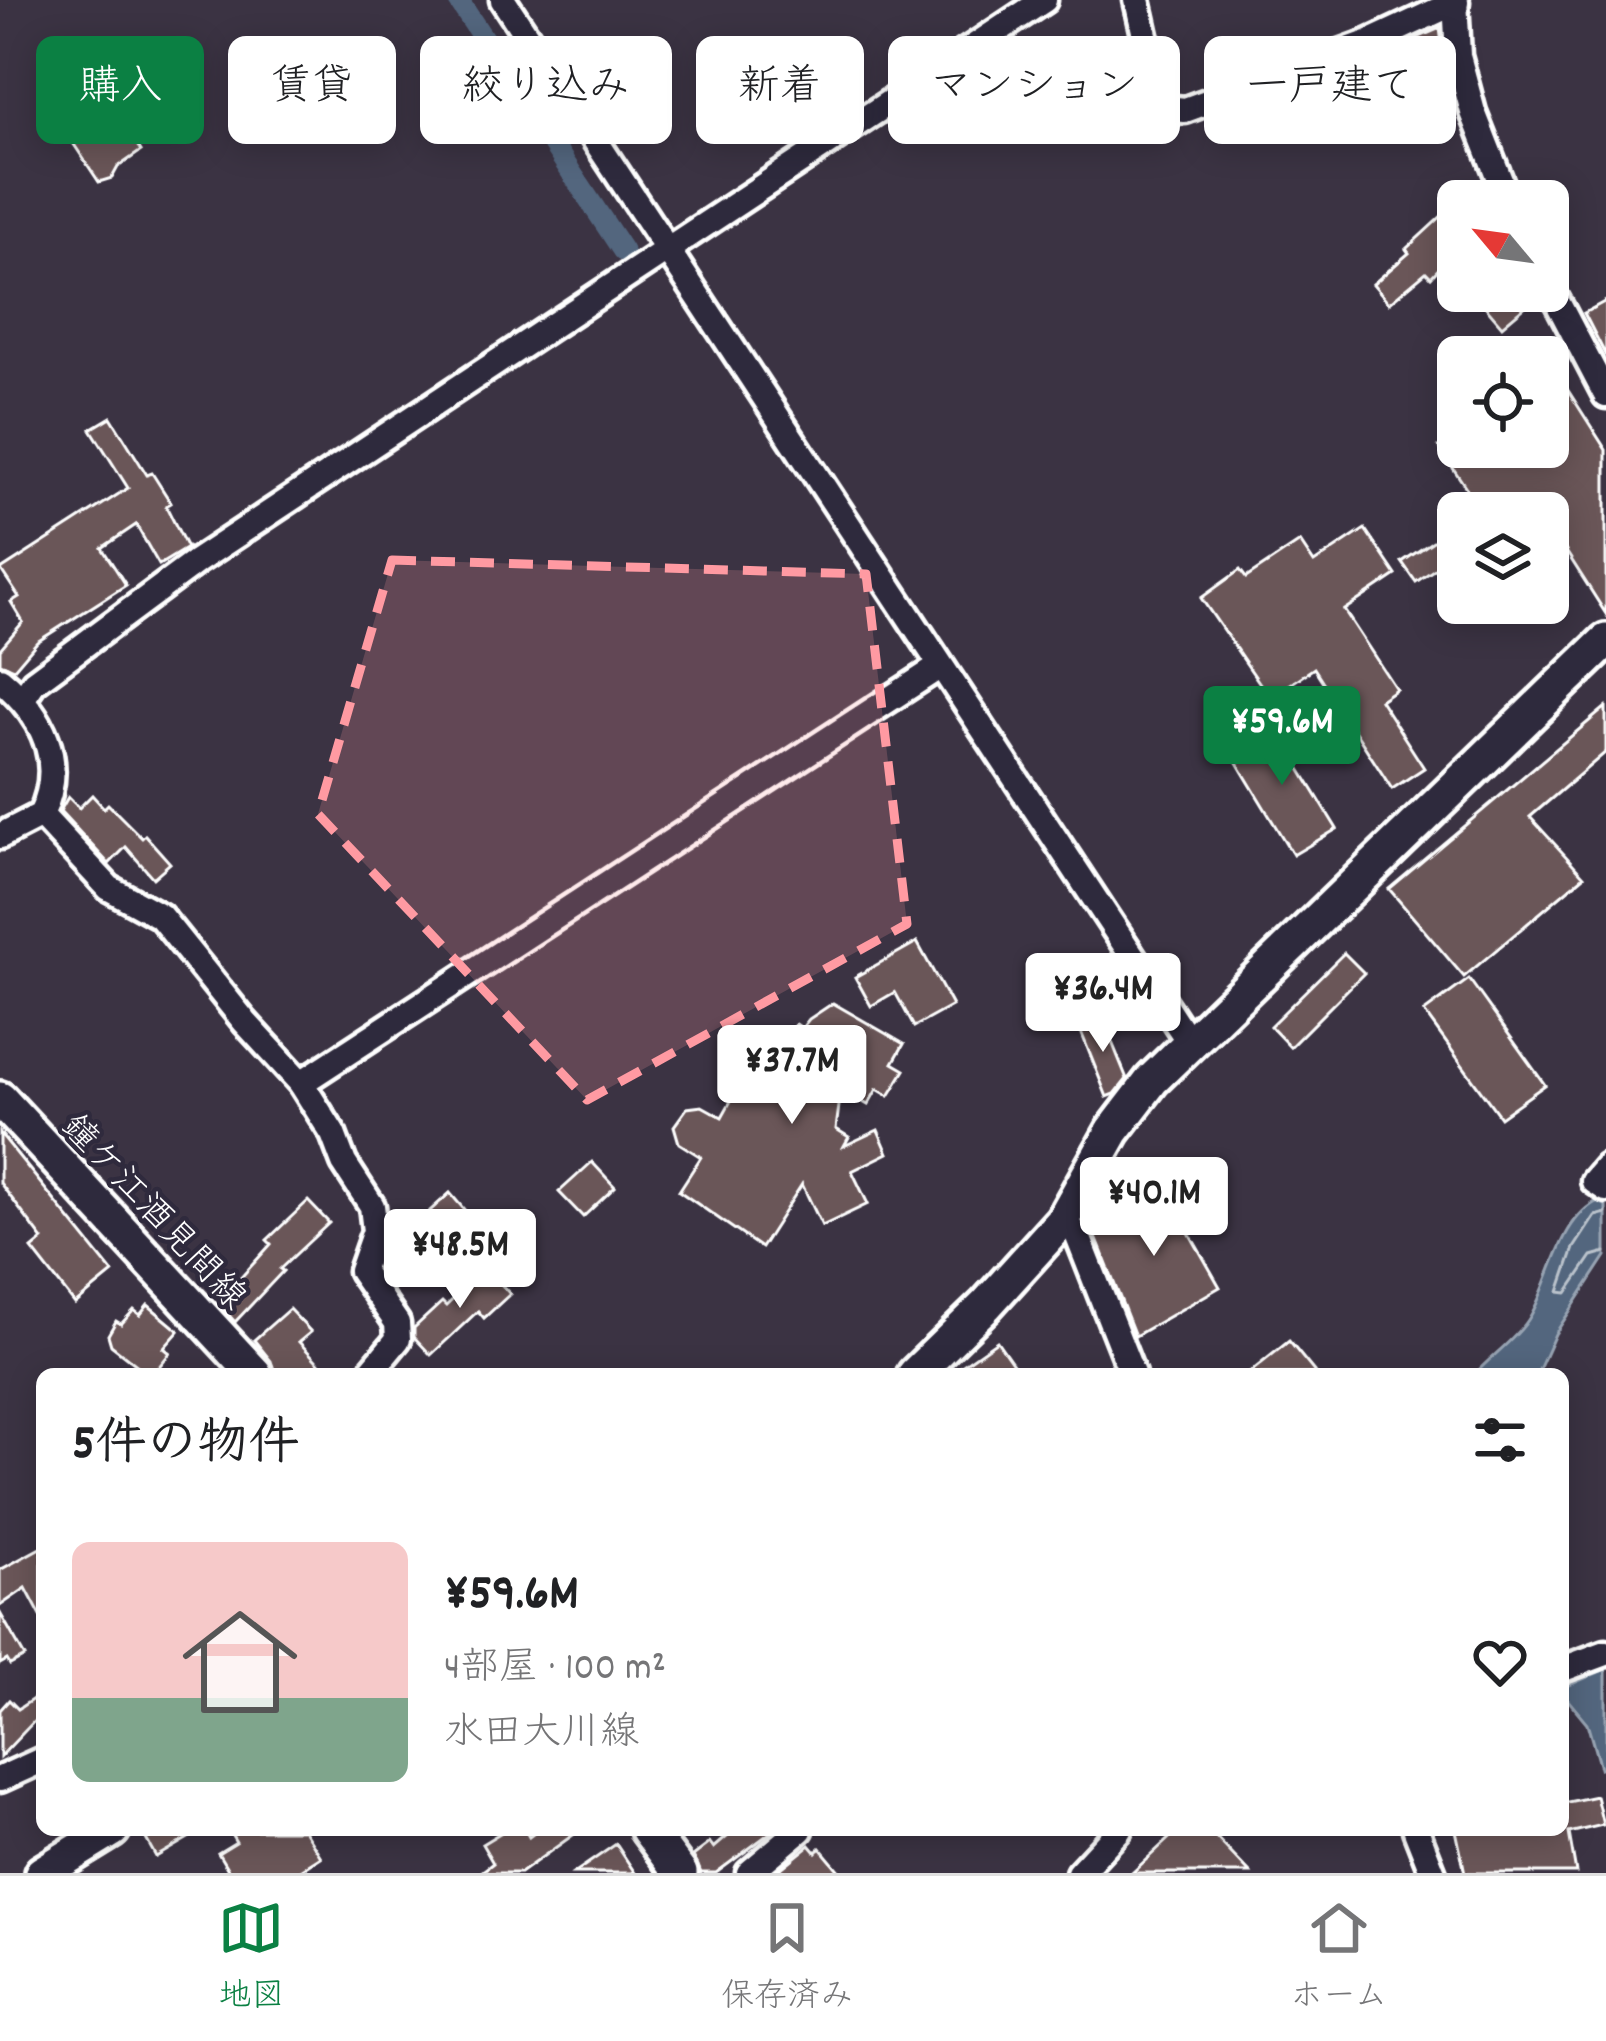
<!DOCTYPE html>
<html lang="ja">
<meta charset="utf-8">
<style>
body{margin:0;font-family:Dekko,"Klee One",sans-serif;background:#f2f2f2;color:#202124;height:100vh;display:flex;flex-direction:column;font-size:45px;white-space:nowrap}
*{box-sizing:border-box;margin:0}
p{font-size:39px;color:#757577}
.icon{flex:none;width:66px;height:66px;fill:none;stroke:currentColor;stroke-width:2;stroke-linecap:round;stroke-linejoin:round}
.map{position:relative;flex:1;overflow:hidden}
.drawer{position:absolute;left:36px;top:1368px;width:1533px;height:468px;display:flex;flex-direction:column;background:#fff;border-radius:18px;box-shadow:0 6px 30px #0003}
.drawer>*{flex:none}
.top-card{position:absolute;left:36px;top:36px;width:1536px;height:108px;display:flex;gap:24px}
.needle{width:78px;rotate:299deg}
.fabs{position:absolute;left:1437px;top:180px;display:grid;gap:24px}
.fabs a{display:grid;place-items:center;width:132px;height:132px;border-radius:18px;background:#fff;box-shadow:0 6px 30px #0003;font-size:60px}
.price{position:absolute;translate:-50% -102px;padding:0 27px;border-radius:12px;background:#fff;color:#222;font-size:39px;line-height:78px;filter:drop-shadow(0 3px 6px #0008)}
.price::after{content:'';position:absolute;left:50%;top:72px;width:36px;height:27px;margin-left:-18px;background:inherit;clip-path:polygon(0 0,100% 0,50% 100%)}
.price.selected{background:#0b8043;color:#fff}
ul{padding:0;list-style:none}
li{display:flex;align-items:center;gap:36px;height:300px;padding:0 36px}
li+li{border-top:3px solid #e0e0e0}
li span{display:grid;place-items:center;flex:none;width:336px;height:240px;border-radius:18px;color:#555}
li>.icon{margin-inline-start:auto}
span .icon{width:144px;height:144px;fill:#fffc;stroke-width:1}
li b{font-size:51px}
h2{display:flex;justify-content:space-between;align-items:center;height:144px;padding:0 36px;font-size:51px}
.chip{padding:0 42px;border-radius:18px;background:#fff;box-shadow:0 6px 30px #0003;font-size:42px;line-height:108px}
.chip.selected{background:#0b8043;color:#fff}
.menu{display:flex;justify-content:space-around;align-items:center;height:168px;border-top:3px solid #e0e0e0;background:#fff;font-size:33px;color:#757577}
.menu a{display:grid;justify-items:center;gap:6px}
.menu .selected{color:#0b8043}
.map>svg:first-child{display:block}
.water{fill:#52667e;stroke:#97a3b2;stroke-width:3}
.lines{fill:none;stroke-linecap:round;stroke-linejoin:round}
.shore{stroke:#bac2cb;stroke-width:3}
.canal{stroke:#52667e;stroke-width:21}
.building{fill:#6a5659;stroke:#fff;stroke-width:3}
.minor-casing{stroke:#fff;stroke-width:33}
.secondary-casing{stroke:#fff;stroke-width:42}
.minor{stroke:#2f2a3d;stroke-width:24}
.secondary{stroke:#2f2a3d;stroke-width:33}
.marked{fill:#ff9aa2;fill-opacity:0.2;stroke:#ff9aa2;stroke-width:9;stroke-dasharray:24 15;stroke-linejoin:round}
.labels{text-anchor:middle;stroke-width:9;stroke-linejoin:round;paint-order:stroke}
.street-label{font-size:36px;fill:#fff;stroke:#2f2a3d}
</style>
<div class="map">
<svg width="1606" height="1873" viewBox="0 0 1606 1873">
<rect width="100%" height="100%" fill="#3b3343"/>
<filter id="ink" filterUnits="userSpaceOnUse"><feTurbulence type="fractalNoise" baseFrequency=".00833" numOctaves="2"/><feDisplacementMap in="SourceGraphic" scale="24" xChannelSelector="R" yChannelSelector="G"/><feConvolveMatrix kernelMatrix="1 2 1 2 8 2 1 2 1" color-interpolation-filters="sRGB"/></filter>
<g filter="url(#ink)">
<g class="water">
<path d="M1600 1200 1606 1203V1256L1555 1334 1537 1374H1475C1491 1356 1515 1340 1528 1320 1551 1285 1558 1218 1600 1200Z"/>
<polygon points="1606,1669 1606,1766 1600,1768 1587,1723 1563,1694 1563,1688"/>
</g>
<g class="lines">
<polyline class="shore" points="1606,1213 1595,1216 1574,1248 1559,1292 1567,1293 1592,1256 1606,1252"/>
<polyline class="canal" points="458,0 623,251"/>
</g>
<g class="building">
<polygon points="1440,28 1446,77 1390,98 1398,120 1392,123 1395,130 1373,138 1348,68"/>
<polygon points="111,105 141,151 118,167 112,178 99,182 67,134"/>
<polygon points="1458,201 1458,248 1431,277 1426,272 1389,303 1373,284 1409,253 1406,249"/>
<polygon points="1500,291 1533,291 1536,297 1502,326 1484,305"/>
<polygon points="1606,301 1606,356 1584,313"/>
<polygon points="1548,359 1606,450 1606,614 1548,523 1548,513 1483,513 1439,447 1548,447"/>
<polygon points="111,417 147,475 152,473 171,503 166,506 187,548 159,565 136,525 102,548 126,585 37,642 14,669 0,663 0,649 23,622 11,602 19,597 1,570 128,488 91,429"/>
<polygon points="1365,529 1396,575 1344,610 1396,689 1380,700 1424,768 1392,789 1314,668 1270,698 1201,598 1240,570 1246,578 1300,542 1314,563"/>
<polygon points="1445,533 1458,553 1416,582 1402,562"/>
<polygon points="1606,707 1606,752 1530,817 1584,876 1464,977 1389,889"/>
<polygon points="1270,720 1337,829 1293,855 1227,746"/>
<polygon points="92,795 104,808 108,804 142,838 145,835 170,863 153,878 126,847 109,864 60,811 68,797 79,808"/>
<polygon points="917,942 952,1006 914,1027 895,992 871,1006 855,977"/>
<polygon points="1344,953 1364,973 1290,1047 1270,1026"/>
<polygon points="1469,979 1545,1085 1500,1117 1424,1012"/>
<polygon points="833,1003 904,1044 893,1063 905,1070 889,1096 877,1089 868,1105 841,1090 836,1129 849,1137 844,1146 878,1130 888,1153 852,1171 868,1204 822,1226 802,1184 761,1248 679,1191 701,1157 679,1143 674,1126 687,1108 702,1106 722,1117 756,1056 770,1064 796,1024 802,1028 809,1019"/>
<polygon points="1101,1015 1127,1079 1115,1094 1107,1097 1078,1024"/>
<polygon points="0,1133 113,1273 75,1304 32,1249 43,1240 0,1183"/>
<polygon points="592,1162 615,1187 583,1217 559,1192"/>
<polygon points="1159,1180 1220,1287 1135,1336 1094,1232 1124,1215 1118,1204"/>
<polygon points="450,1193 468,1214 438,1241 425,1226 435,1217 430,1211"/>
<polygon points="308,1201 329,1223 280,1269 283,1271 235,1322 218,1303 271,1244 267,1240"/>
<polygon points="396,1245 414,1262 391,1285 379,1269 383,1258"/>
<polygon points="486,1268 510,1294 484,1318 478,1311 431,1355 414,1337 414,1328 442,1302 446,1306"/>
<polygon points="148,1305 179,1331 164,1348 170,1353 153,1374 148,1374 111,1345 108,1335 116,1321 121,1324 134,1310 140,1315"/>
<polygon points="289,1309 311,1332 299,1342 329,1374 275,1374 271,1361 254,1340"/>
<polygon points="997,1341 1020,1374 950,1374"/>
<polygon points="1289,1341 1316,1374 1248,1374"/>
<polygon points="42,1547 42,1618 26,1588 0,1606 0,1570"/>
<polygon points="0,1613 25,1657 10,1665 7,1660 0,1664"/>
<polygon points="42,1693 42,1713 0,1757 0,1710 9,1700 18,1709"/>
<polygon points="1596,1796 1603,1825 1569,1833 1576,1873 1465,1873 1456,1830 1563,1830 1563,1803"/>
<polygon points="141,1830 202,1830 156,1857"/>
<polygon points="229,1830 304,1830 321,1857 296,1873 230,1873 218,1853 236,1842"/>
<polygon points="505,1830 525,1830 529,1837 538,1830 580,1830 520,1873 480,1873 493,1863 482,1844"/>
<polygon points="735,1830 774,1830 716,1873 701,1873 693,1856 710,1843 714,1848"/>
<polygon points="1178,1830 1209,1830 1250,1873 1132,1873"/>
<polygon points="616,1844 635,1873 574,1873"/>
<polygon points="810,1845 816,1852 820,1848 841,1873 775,1873"/>
</g>
<g class="lines">
<defs>
<g id="minor">
<polyline points="503,0 1189,1042"/>
<polyline points="1137,0 1160,101 1165,108 1185,110 1370,42 1456,2"/>
<polyline points="1455,0 1458,56 1473,112 1508,201"/>
<polyline points="1548,284 1606,395"/>
<path d="M0 679C42 714 67 761 41 815L0 836"/>
<polyline points="23,698 34,682 197,561 1044,0"/>
<polyline points="41,815 109,888 160,916 245,1022 301,1083 333,1134 344,1163 372,1206 375,1231 361,1271 397,1323 398,1339 369,1374"/>
<polyline points="301,1083 939,667"/>
<polyline points="1606,1167 1594,1181 1606,1189"/>
<polyline points="1063,1220 1077,1234 1132,1374"/>
<polyline points="1563,1669 1606,1653"/>
<polyline points="0,1779 42,1760"/>
<polyline points="1416,1830 1433,1873"/>
<polyline points="749,1873 800,1830"/>
<polyline points="1079,1873 1119,1830"/>
</g>
<g id="secondary">
<polyline points="0,1099 255,1374"/>
<polyline points="915,1374 986,1305 1063,1220 1113,1131 1152,1080 1606,641"/>
<polyline points="648,1830 680,1873"/>
<polyline points="42,1873 112,1830"/>
</g>
</defs>
<use href="#minor" class="minor-casing"/>
<use href="#secondary" class="secondary-casing"/>
<use href="#minor" class="minor"/>
<use href="#secondary" class="secondary"/>
</g>
</g>
<path class="marked" d="M392 560 866 574 907 924 587 1100 318 814Z"/>
<g class="labels">
<g class="street-label">
<text transform="translate(156 1210) rotate(47)" y="13">鐘ケ江酒見間線</text>
</g>
</g>
</svg>
<div class="fabs">
<a><svg class="needle" viewBox="-14 -14 28 28"><path d="M0-13l5 13h-10z" fill="#e53935"/><path d="M0 13l5-13h-10z" fill="#757577"/></svg></a>
<a><svg class="icon" aria-label="locate" viewBox="0 0 24 24"><circle cx="12" cy="12" r="6"/><path d="M12 2v4M12 18v4M2 12h4M18 12h4"/></svg></a>
<a><svg class="icon" aria-label="layers" viewBox="0 0 24 24"><path d="M12 4l9 5-9 5-9-5zM3 14l9 5 9-5"/></svg></a>
</div>
<b class="price selected" style="left:1282px;top:788px">¥59.6M</b>
<b class="price" style="left:1103px;top:1055px">¥36.4M</b>
<b class="price" style="left:792px;top:1127px">¥37.7M</b>
<b class="price" style="left:1154px;top:1259px">¥40.1M</b>
<b class="price" style="left:460px;top:1311px">¥48.5M</b>
<div class="top-card">
<a class="chip selected">購入</a>
<a class="chip">賃貸</a>
<a class="chip">絞り込み</a>
<a class="chip">新着</a>
<a class="chip">マンション</a>
<a class="chip">一戸建て</a>
</div>
<section class="drawer">
<h2>5件の物件<svg class="icon" aria-label="filters" viewBox="0 0 24 24"><path d="M4 7h16M4 17h16"/><circle cx="9" cy="7" r="2"/><circle cx="15" cy="17" r="2"/></svg></h2>
<ul>
<li><span style="background:linear-gradient(#f6c9c9 65%,#7fa58c 0)"><svg class="icon" aria-label="home" viewBox="0 0 24 24"><path d="M3 11l9-7 9 7M6 9v11h12V9"/></svg></span><div><b>¥59.6M</b><p>4部屋 · 100 m²</p><p>水田大川線</p></div><svg class="icon" aria-label="heart" viewBox="0 0 24 24"><path d="M12 20l-8-8c-3-5 5-10 8-4 3-6 11-1 8 4z"/></svg></li>
</ul>
</section>
</div>
<nav class="menu">
<a class="selected"><svg class="icon" aria-label="map" viewBox="0 0 24 24"><path d="M3 6l6-2 6 2 6-2v14l-6 2-6-2-6 2zM9 4v14M15 6v14"/></svg>地図</a>
<a><svg class="icon" aria-label="saved" viewBox="0 0 24 24"><path d="M7 4h10v16l-5-4-5 4z"/></svg>保存済み</a>
<a><svg class="icon" aria-label="home" viewBox="0 0 24 24"><path d="M3 11l9-7 9 7M6 9v11h12V9"/></svg>ホーム</a>
</nav>
